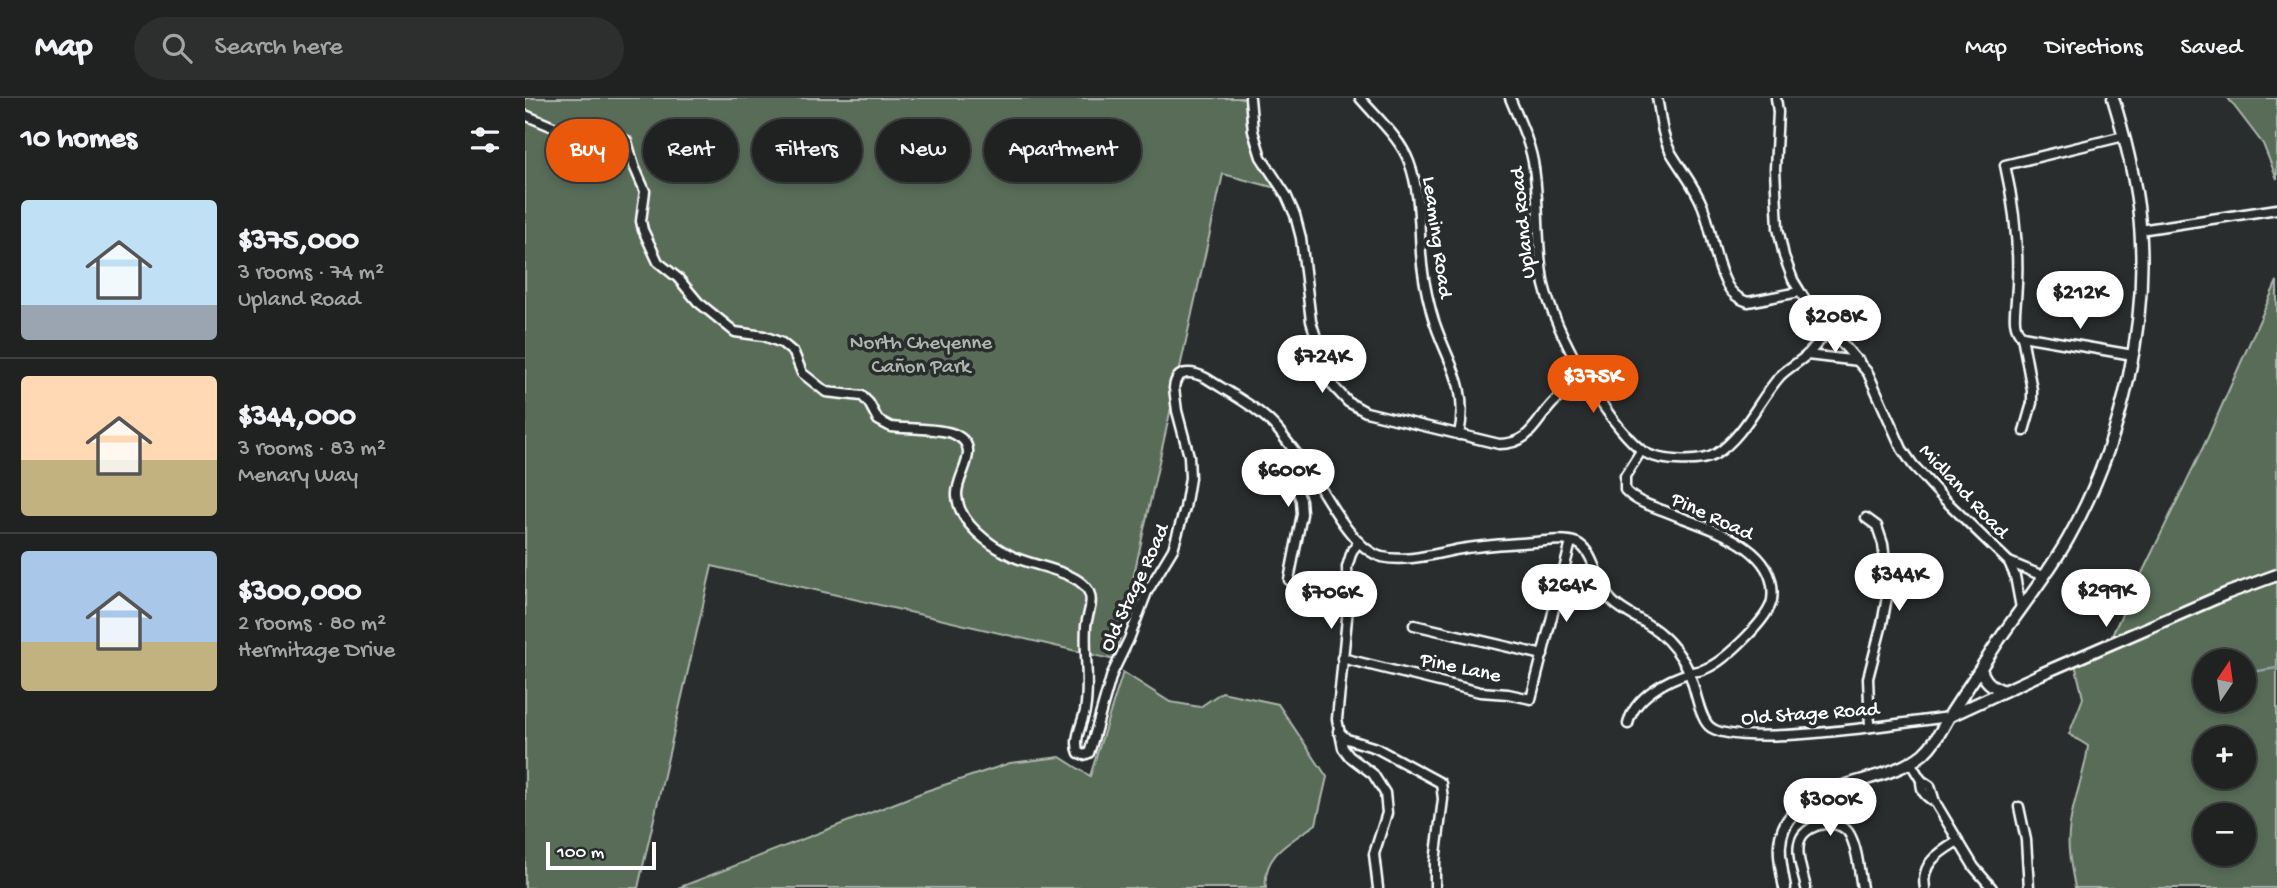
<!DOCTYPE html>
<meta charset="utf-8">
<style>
body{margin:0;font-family:"Gochi Hand",sans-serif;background:#2d2f2f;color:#f1f3f6;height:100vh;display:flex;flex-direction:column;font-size:26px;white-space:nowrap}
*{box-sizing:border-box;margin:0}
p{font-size:23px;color:#a2a4a5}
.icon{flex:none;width:38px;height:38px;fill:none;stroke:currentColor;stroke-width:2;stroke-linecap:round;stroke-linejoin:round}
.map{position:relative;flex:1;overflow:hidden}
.side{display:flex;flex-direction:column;background:#202222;width:525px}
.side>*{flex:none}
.hud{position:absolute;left:21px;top:21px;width:665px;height:63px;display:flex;gap:14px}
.needle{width:46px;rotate:13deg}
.tools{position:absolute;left:1668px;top:551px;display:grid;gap:14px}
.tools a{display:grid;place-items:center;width:63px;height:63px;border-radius:50%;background:#202222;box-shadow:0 4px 10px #0003,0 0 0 2px #3d3f40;font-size:35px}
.scale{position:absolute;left:21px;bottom:18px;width:110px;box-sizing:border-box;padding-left:7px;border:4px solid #fff;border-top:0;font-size:19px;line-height:24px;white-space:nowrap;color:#fff;-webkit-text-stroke:5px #2a2d2e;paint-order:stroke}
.price{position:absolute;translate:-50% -60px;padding:0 16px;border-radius:24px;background:#fff;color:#222;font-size:23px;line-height:46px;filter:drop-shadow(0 2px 4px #0008)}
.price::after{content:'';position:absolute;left:50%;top:42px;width:21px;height:16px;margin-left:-10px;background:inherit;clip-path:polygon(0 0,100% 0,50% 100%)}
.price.active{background:#ea580c;color:#fff}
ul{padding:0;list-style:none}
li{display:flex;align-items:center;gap:21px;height:175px;padding:0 21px}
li+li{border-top:2px solid #3d3f40}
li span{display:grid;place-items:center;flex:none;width:196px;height:140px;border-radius:7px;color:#555}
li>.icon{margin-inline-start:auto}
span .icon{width:84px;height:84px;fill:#fffc;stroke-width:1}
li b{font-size:30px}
h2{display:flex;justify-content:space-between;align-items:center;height:84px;padding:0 21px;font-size:30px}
.chip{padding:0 24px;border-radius:32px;background:#202222;box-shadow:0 4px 10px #0003,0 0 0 2px #3d3f40;font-size:24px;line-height:63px}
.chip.active{background:#ea580c;color:#fff}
header{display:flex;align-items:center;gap:42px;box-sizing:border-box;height:98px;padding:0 35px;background:#202222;border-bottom:2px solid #3d3f40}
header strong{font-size:33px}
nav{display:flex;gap:38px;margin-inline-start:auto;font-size:24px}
.search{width:490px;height:63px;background:#2d2f2f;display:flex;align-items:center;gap:18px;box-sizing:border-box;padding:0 24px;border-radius:38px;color:#a2a4a5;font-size:26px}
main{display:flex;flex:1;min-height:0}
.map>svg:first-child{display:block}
.green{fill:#586c58;stroke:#acb6ac;stroke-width:2;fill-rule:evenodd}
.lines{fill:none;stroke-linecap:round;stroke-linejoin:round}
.stream{stroke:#92a3a7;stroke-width:2.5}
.minor-casing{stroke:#fff;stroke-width:13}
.tertiary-casing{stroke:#fff;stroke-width:15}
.minor{stroke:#2a2d2e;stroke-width:8}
.tertiary{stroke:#2a2d2e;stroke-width:10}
.labels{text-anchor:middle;stroke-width:7;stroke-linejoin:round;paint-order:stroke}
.street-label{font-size:21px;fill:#fff;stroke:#2a2d2e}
.park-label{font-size:21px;fill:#acb6ac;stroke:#2a2d2e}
</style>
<header>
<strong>Map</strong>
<div class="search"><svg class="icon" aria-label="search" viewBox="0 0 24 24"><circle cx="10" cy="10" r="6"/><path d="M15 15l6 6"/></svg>Search here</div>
<nav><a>Map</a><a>Directions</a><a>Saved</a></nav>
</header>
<main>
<section class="side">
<h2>10 homes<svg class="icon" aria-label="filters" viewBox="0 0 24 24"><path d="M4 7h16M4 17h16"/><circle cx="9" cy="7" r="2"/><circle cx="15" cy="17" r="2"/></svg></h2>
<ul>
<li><span style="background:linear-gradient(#bfe0f5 75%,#9aa5b1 0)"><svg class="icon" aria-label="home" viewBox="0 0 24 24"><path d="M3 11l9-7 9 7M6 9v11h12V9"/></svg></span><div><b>$375,000</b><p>3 rooms · 74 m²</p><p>Upland Road</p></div></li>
<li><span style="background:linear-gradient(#ffd9b3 60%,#c2b280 0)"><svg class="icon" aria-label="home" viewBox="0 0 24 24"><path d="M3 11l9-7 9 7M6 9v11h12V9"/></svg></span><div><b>$344,000</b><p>3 rooms · 83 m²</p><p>Menary Way</p></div></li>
<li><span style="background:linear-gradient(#a9c7e8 65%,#c2b280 0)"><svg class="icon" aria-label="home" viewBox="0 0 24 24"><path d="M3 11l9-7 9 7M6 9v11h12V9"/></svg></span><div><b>$300,000</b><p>2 rooms · 80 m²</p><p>Hermitage Drive</p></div></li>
</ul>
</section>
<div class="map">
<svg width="1752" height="790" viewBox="0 0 1752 790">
<rect width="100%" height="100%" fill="#2a2d2e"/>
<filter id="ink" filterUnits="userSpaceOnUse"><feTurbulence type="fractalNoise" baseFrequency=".0143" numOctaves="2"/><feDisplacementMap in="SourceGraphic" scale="14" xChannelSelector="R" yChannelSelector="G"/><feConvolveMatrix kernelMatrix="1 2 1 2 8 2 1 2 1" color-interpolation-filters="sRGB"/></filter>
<g filter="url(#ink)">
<g class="green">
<path d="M0 0H721C719 38 728 61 751 90L698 76 590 562 187 468 113 790H0Z"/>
<polygon points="1703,0 1752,0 1752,81 1738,46"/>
<path d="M1752 183V790H1550C1547 772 1542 754 1544 735 1546 705 1560 678 1563 648L1544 636 1558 600 1550 566 1584 551 1585 541 1683 339ZM1680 564H1718V602H1680ZM1680 640H1718V679H1680ZM1680 718H1718V756H1680Z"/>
<path d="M598 574 645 604 675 609 697 594 753 606 802 679 791 726C766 744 737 756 741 790H153L401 693 485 665 535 659 565 678Z"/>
</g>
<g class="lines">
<polyline class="stream" points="1733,573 1752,570"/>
<defs>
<g id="minor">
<path d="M725 0 728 33 736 59 761 97 770 117 776 140 786 223 803 279 809 289 823 304 841 314 974 346C1006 346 1010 323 1029 304 1038 294 1050 287 1061 280"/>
<path d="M835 0C852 20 875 40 884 64 895 93 894 125 896 155 897 174 901 194 906 213 919 262 945 282 934 337"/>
<path d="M985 0C994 22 1006 46 1009 70 1015 109 1011 149 1019 187 1031 235 1078 319 1115 351 1129 364 1175 366 1191 356 1220 337 1233 303 1255 278 1264 269 1275 264 1284 255 1291 247 1298 239 1305 231"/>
<path d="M1132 0C1136 18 1136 36 1145 53 1156 72 1170 88 1178 109 1188 135 1189 163 1202 187 1207 196 1213 201 1223 204L1274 194"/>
<polyline points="1251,0 1253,14 1250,71 1253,130 1259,158 1268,182 1282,205 1343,275 1377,351 1388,367 1419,401 1484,464 1490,478 1496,510"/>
<path d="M0 17 33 31 85 35 102 43 109 68 120 93 116 123 118 132 133 164 153 180 173 204 210 234 239 238 257 245 269 255 277 275 301 294 337 298 344 305 353 322 366 329C383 331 414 330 429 336 460 350 430 377 432 398 434 425 464 447 487 458 508 469 558 473 565 497 568 508 562 517 561 528 559 556 565 586 560 613 557 627 548 642 554 655L559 657 564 655 566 649 587 576 604 541 622 494 648 451 660 410 665 380 664 358 652 313 649 290C651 271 667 273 681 280 706 296 735 310 754 333 766 348 778 364 789 380 805 404 828 451 857 459 881 465 912 455 936 451 960 447 985 446 1010 444 1023 443 1039 440 1052 445 1070 453 1072 489 1087 503 1097 513 1111 519 1122 526 1137 535 1150 549 1159 564 1170 581 1172 616 1184 628 1208 652 1385 624 1424 619"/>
<path d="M1599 38 1480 67C1490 111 1495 157 1491 202 1490 215 1487 229 1497 238L1608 257"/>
<polyline points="1615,132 1752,111"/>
<polyline points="1497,238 1507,292 1507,305 1499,333"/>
<polyline points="1282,257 1334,263"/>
<polyline points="1341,420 1352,428 1358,446 1362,480 1362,499 1357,526 1343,580 1345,629"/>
<polyline points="834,444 827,453 822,469 823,510 812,621 818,650 824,658 848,676 860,695 862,715 849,756 853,790"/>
<polyline points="1484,464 1518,478"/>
<polyline points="764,482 777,416 776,402 764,373 765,368 773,358"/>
<polyline points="889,527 1018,557"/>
<polyline points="817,560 955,594 983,596 1006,601 1046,444"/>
<path d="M1103 626C1109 599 1142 581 1167 574 1172 573 1177 573 1182 570 1199 563 1244 521 1247 502 1255 446 1177 429 1137 412 1123 407 1110 403 1100 392V378L1116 353"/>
<polyline points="813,633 822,641 851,650 916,685 918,701 910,764 910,790"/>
<polyline points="1385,664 1396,682 1405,688 1410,704 1449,769 1467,790"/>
<path d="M1396 682C1396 694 1400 698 1410 704"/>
<polyline points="1494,709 1501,742 1504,790"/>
<path d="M1281 790C1278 776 1270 756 1275 742 1282 724 1316 719 1325 737 1333 752 1334 774 1337 790"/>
<path d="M1400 790C1395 765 1415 754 1433 743"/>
</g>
<g id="tertiary">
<path d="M1456 571C1460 584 1466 588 1479 593"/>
<polyline points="1425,618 1516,576 1703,495 1752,477"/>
<path d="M1260 790C1255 764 1248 736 1269 715 1299 682 1362 685 1398 656 1410 645 1417 631 1425 617 1441 592 1458 567 1474 542 1497 508 1523 476 1543 441 1597 345 1627 218 1613 108 1608 71 1599 36 1588 0"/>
</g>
</defs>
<use href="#minor" class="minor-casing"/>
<use href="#tertiary" class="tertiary-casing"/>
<use href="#minor" class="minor"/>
<use href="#tertiary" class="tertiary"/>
</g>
</g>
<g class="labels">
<g class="street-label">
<text transform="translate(996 125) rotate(-96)" y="7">Upland Road</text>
<text transform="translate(914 139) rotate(82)" y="7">Leaming Road</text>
<text transform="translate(1440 392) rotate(47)" y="7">Midland Road</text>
<text transform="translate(1188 417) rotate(25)" y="7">Pine Road</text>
<text transform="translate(608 489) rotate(-65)" y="7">Old Stage Road</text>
<text transform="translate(936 568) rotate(12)" y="7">Pine Lane</text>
<text transform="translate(1285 614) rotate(-4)" y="7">Old Stage Road</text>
</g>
<g class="park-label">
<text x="396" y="250">North Cheyenne<tspan x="396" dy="24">Cañon Park</tspan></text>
</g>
</g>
</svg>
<div class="tools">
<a><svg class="needle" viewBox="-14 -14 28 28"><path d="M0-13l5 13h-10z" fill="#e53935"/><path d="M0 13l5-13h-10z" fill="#a2a4a5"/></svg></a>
<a>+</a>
<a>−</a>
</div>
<div class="scale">100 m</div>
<b class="price" style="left:1555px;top:233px">$212K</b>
<b class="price" style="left:1310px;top:257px">$208K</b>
<b class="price" style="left:797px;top:297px">$724K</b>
<b class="price active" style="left:1068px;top:317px">$375K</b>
<b class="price" style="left:763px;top:411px">$600K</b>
<b class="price" style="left:1374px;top:515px">$344K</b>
<b class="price" style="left:1041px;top:526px">$264K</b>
<b class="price" style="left:1581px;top:531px">$299K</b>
<b class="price" style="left:806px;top:533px">$706K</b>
<b class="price" style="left:1305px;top:740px">$300K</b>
<div class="hud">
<a class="chip active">Buy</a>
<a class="chip">Rent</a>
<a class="chip">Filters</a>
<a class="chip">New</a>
<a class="chip">Apartment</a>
</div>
</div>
</main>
